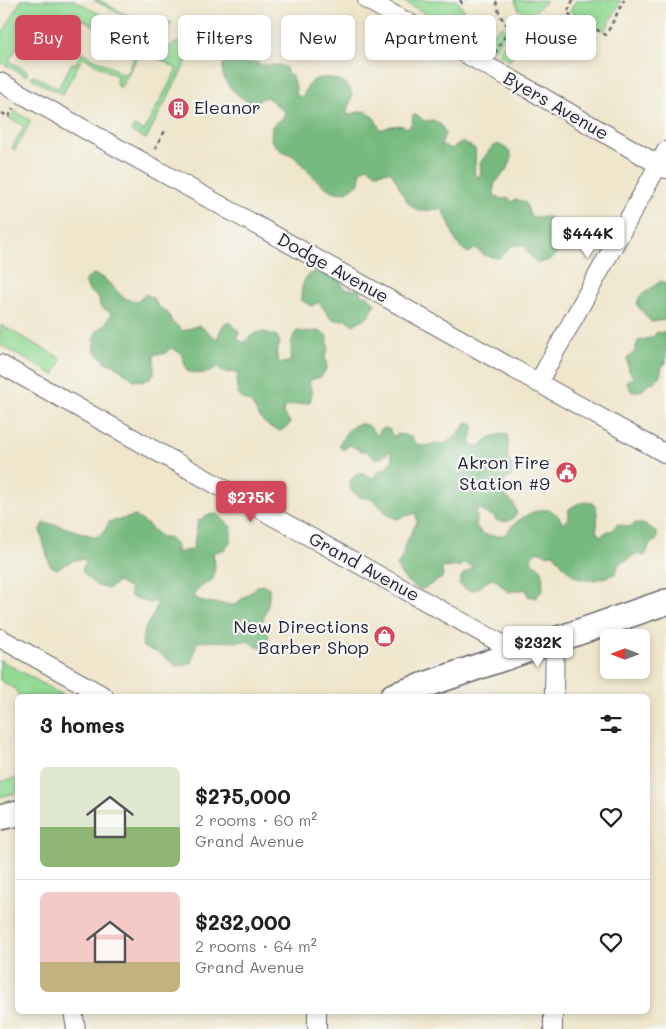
<!DOCTYPE html>
<meta charset="utf-8">
<style>
body{margin:0;font-family:Mali,sans-serif;background:#f2f2f2;color:#202124;height:100vh;display:flex;flex-direction:column;font-size:19px;white-space:nowrap}
*{box-sizing:border-box;margin:0}
p{font-size:16px;color:#757577}
.icon{flex:none;width:28px;height:28px;fill:none;stroke:currentColor;stroke-width:2;stroke-linecap:round;stroke-linejoin:round}
.map{position:relative;flex:1;overflow:hidden}
.drawer{position:absolute;left:15px;top:694px;width:635px;height:320px;display:flex;flex-direction:column;background:#fff;border-radius:8px;box-shadow:0 2px 8px #0003}
.drawer>*{flex:none}
.top-card{position:absolute;left:15px;top:15px;width:636px;height:45px;display:flex;gap:10px}
.needle{width:32px;rotate:270deg}
.tools{position:absolute;left:600px;top:629px;display:grid;gap:10px}
.tools a{display:grid;place-items:center;width:50px;height:50px;border-radius:8px;background:#fff;box-shadow:0 2px 8px #0003;font-size:25px}
.price{position:absolute;translate:-50% -42px;padding:0 11px;border-radius:5px;background:#fff;color:#222;font-size:16px;line-height:32px;filter:drop-shadow(0 1px 2px #0008)}
.price::after{content:'';position:absolute;left:50%;top:30px;width:15px;height:11px;margin-left:-8px;background:inherit;clip-path:polygon(0 0,100% 0,50% 100%)}
.price.current{background:#d1495b;color:#fff}
ul{padding:0;list-style:none}
li{display:flex;align-items:center;gap:15px;height:125px;padding:0 25px}
li+li{border-top:1px solid #e0e0e0}
li span{display:grid;place-items:center;flex:none;width:140px;height:100px;border-radius:8px;color:#555}
li>.icon{margin-inline-start:auto}
span .icon{width:60px;height:60px;fill:#fffc;stroke-width:1}
li b{font-size:21px}
h2{display:flex;justify-content:space-between;align-items:center;height:60px;padding:0 25px;font-size:21px}
.chip{padding:0 18px;border-radius:8px;background:#fff;box-shadow:0 2px 8px #0003;font-size:18px;line-height:45px}
.chip.current{background:#d1495b;color:#fff}
.map>svg:first-child{display:block}
.green{fill:#93da94;stroke:#5a7e68}
.forest{fill:#76ba7e;stroke:#4c6e5c}
.lines{fill:none;stroke-linecap:round;stroke-linejoin:round}
.street-casing{stroke:#6a676e;stroke-width:20}
.secondary-casing{stroke:#6a676e;stroke-width:28}
.path{stroke:#6a676e;stroke-width:2.5;stroke-dasharray:4 4;stroke-linecap:butt}
.street{stroke:#fff;stroke-width:18}
.secondary{stroke:#fff;stroke-width:25}
.labels{text-anchor:middle;stroke-width:4.5;stroke-linejoin:round;paint-order:stroke}
.street-label{font-size:18px;fill:#22223b;stroke:#f6f6f2}
.poi-label{font-size:18px;fill:#22223b;stroke:#f6f6f2;text-anchor:end}
</style>
<div class="map">
<svg width="666" height="1029" viewBox="0 0 666 1029">
<rect width="100%" height="100%" fill="#f6f6f2"/>
<filter id="ink" filterUnits="userSpaceOnUse"><feTurbulence type="fractalNoise" baseFrequency=".02" numOctaves="2"/><feDisplacementMap in="SourceGraphic" scale="10" xChannelSelector="R" yChannelSelector="G"/><feConvolveMatrix kernelMatrix="1 2 1 2 8 2 1 2 1" color-interpolation-filters="sRGB"/></filter>
<filter id="wash" filterUnits="userSpaceOnUse"><feTurbulence type="fractalNoise" baseFrequency=".0096" numOctaves="4" result="noise"/><feDisplacementMap in="SourceGraphic" scale="20" xChannelSelector="R" yChannelSelector="G"/><feGaussianBlur stdDeviation="1.12" result="paint"/><feColorMatrix in="noise" values="0 0 0 0 0 0 0 0 0 0 0 0 0 0 0 0 0 1.4 0 .05"/><feComposite in="paint" operator="in"/></filter>
<g filter="url(#wash)">
<rect width="100%" height="100%" fill="#efe6cc"/>
<g class="green">
<polygon points="21,0 74,0 139,36 160,46 168,47 192,36 204,28 146,139 131,131 134,126 144,131 177,69 142,49 121,87 117,86 116,81 118,77 83,57 62,95 31,78 33,75 58,88 72,63 75,64 82,52 125,75 138,50 80,18 66,43 68,45 65,50 27,29 9,61 28,72 26,76 0,62 0,38"/>
<polygon points="94,0 99,0 159,33 167,21 173,23 160,36"/>
<polygon points="401,0 457,0 483,39 503,26 507,30 494,51"/>
<path d="M515 0H547C536 12 521 23 515 0Z"/>
<polygon points="576,0 621,0 605,31 570,11"/>
<path d="M514 27C526 39 517 48 510 61L498 54Z"/>
<polygon points="15,111 31,121 15,150 12,148 24,126 10,119"/>
<polygon points="1,325 62,359 54,375 0,345"/>
<polygon points="0,660 65,696 19,696 15,689 0,680"/>
<polygon points="17,778 17,793 0,797 0,782"/>
</g>
<g class="forest">
<path d="M233 54 242 56 249 63 256 62 260 65H279L286 68 288 75H291L296 87V93L301 98C306 93 306 86 311 82 323 73 351 79 352 96 352 103 347 107 346 114 351 115 359 111 366 111L374 118 381 130C390 126 399 123 408 128L412 123 413 115 419 116 424 121 433 120 441 125 445 133 441 146H445L451 149 463 142 475 149C477 158 473 169 475 176L479 177 481 171 480 163 492 147 497 144C526 154 504 171 494 185V195L501 199 509 198 512 202 515 199 525 202 531 217H549L557 222V229L554 235 550 237 556 242 560 249C553 259 548 262 537 263L528 254 525 246C509 242 510 249 500 258 489 257 483 256 476 248L469 253C455 246 454 236 449 223 447 218 444 213 441 209 434 208 428 212 421 211 403 207 401 183 390 171L376 173 368 167C360 168 360 176 359 183 355 186 350 191 345 192 326 197 306 167 293 156 289 153 283 152 279 149 276 146 273 143 271 140L272 126 283 118 285 111C277 107 273 101 266 97L251 103C233 95 208 69 233 54Z"/>
<path d="M330 270 340 275 342 285 346 289 360 290 362 296 367 295 375 304 370 315 353 325 346 319 339 321 330 318 319 302 311 306 301 300C301 290 302 276 314 272 318 270 325 270 330 270Z"/>
<path d="M93 274 104 278 124 298 137 302 146 294 153 298 159 307 168 313 172 322 183 331 199 325 217 339 222 327 226 322 232 324 239 332 238 339 244 343C255 330 261 330 277 336L280 344 276 353 279 363 289 362C295 350 286 345 298 329L301 332 319 331 327 336C328 344 330 349 325 356L327 368 321 377 313 379 309 382 312 394 310 402C301 405 293 403 284 408L283 414 289 420 290 424 281 431C262 426 260 417 250 402 234 398 236 385 238 373L222 372 218 366C208 376 199 374 187 371L181 353 171 348 164 354H154V374L146 381 134 380 116 366 105 362 95 351 94 340 97 331 106 324 111 313 100 306 99 298 89 291 85 281Z"/>
<polygon points="661,281 666,283 666,320 651,322 637,305 639,297"/>
<polygon points="666,331 666,363 662,366 660,375 654,383 649,382 643,390 632,392 627,384 627,380 634,378 629,371 627,359 635,351 638,341 653,337 657,332 661,333"/>
<path d="M468 422 473 424C474 432 469 438 472 446L479 447C486 439 496 433 507 435L508 441 507 460 511 464V477L504 480 505 485 504 495 514 504 517 514C511 521 506 524 496 520L494 516 487 514 481 509 476 510 477 518 476 526 482 534C489 535 499 538 505 534 508 532 511 527 513 525 523 516 544 503 556 514 559 516 561 521 563 524L568 518 569 509C577 503 583 501 593 503 599 512 598 521 596 532L601 536 608 531H612L617 524 629 527 636 523 646 525 657 532V540L650 544 645 556 635 554 629 559 619 563 616 573C606 578 591 582 580 579 571 576 559 561 554 553L548 555 537 551 531 557 532 563 542 569 543 589 536 598 528 596 526 589 508 592 497 581 492 579C478 585 474 598 459 584L462 575 474 567 464 563 460 566 441 568 443 574 442 578 421 590C409 584 402 579 397 566L404 553 403 549 417 522 416 513 396 519 387 514 373 499 359 497 351 490 350 482 356 474H365L373 478 377 472 385 469 393 459 390 451 383 457 376 459 366 451H361L350 445 343 450 339 446C343 435 354 418 369 426 371 428 374 433 377 436L381 429 386 428 390 430 391 435 395 436 399 434 411 437C424 455 427 440 444 444L453 439Z"/>
<path d="M218 514 231 527V540L225 549 213 553 215 564 213 579 198 589 193 596 203 602 235 605C243 597 249 595 257 586L264 585 269 588C270 601 267 612 261 623L265 626 269 636 262 648 255 646 248 641C230 643 214 640 197 642L192 662 186 665 176 666 159 653 143 647C139 628 155 620 157 601L149 603 130 596V589L118 582 108 589 95 585 82 571 86 561 84 559C71 559 68 564 56 569L50 565 40 530 44 523 57 525 96 537 104 532 109 522 135 516 147 524 162 538H170L177 547V553L193 549 198 521 208 515Z"/>
</g>
</g>
<g filter="url(#ink)">
<g class="lines">
<defs>
<g id="street">
<polyline points="367,0 513,80 666,169"/>
<polyline points="0,82 666,454"/>
<polyline points="0,364 518,653"/>
<polyline points="538,383 666,151"/>
<polyline points="0,638 104,696"/>
<polyline points="554,696 555,641"/>
<polyline points="73,1011 76,1029"/>
<polyline points="317,1029 317,1011"/>
<polyline points="553,1029 553,1011"/>
</g>
<g id="secondary">
<polyline points="393,696 666,602"/>
<polyline points="0,817 18,813"/>
</g>
</defs>
<use href="#street" class="street-casing"/>
<use href="#secondary" class="secondary-casing"/>
<g class="path">
<polyline points="460,0 462,3 466,0"/>
<polyline points="573,0 567,13 606,35 624,0"/>
<path d="M495 53 510 28C501 19 498 12 496 0"/>
<polyline points="2,113 9,117 13,108"/>
<polyline points="155,149 166,129"/>
</g>
<use href="#street" class="street"/>
<use href="#secondary" class="secondary"/>
</g>
</g>
<defs>
<symbol id="building-disc" viewBox="-11 -11 22 22"><circle r="9.5" fill="#d1495b" stroke="#f6f6f2"/><path d="M-4-6H4V6H1V3H-1V6H-4ZM-2.5-4.3h1.7v1.8h-1.7ZM.8-4.3h1.7v1.8H.8ZM-2.5-1h1.7V.8h-1.7ZM.8-1h1.7V.8H.8Z" fill="#fff"/></symbol>
<symbol id="civic-disc" viewBox="-11 -11 22 22"><circle r="9.5" fill="#d1495b" stroke="#f6f6f2"/><path d="M-.6-6.5H3V-4.5H.6V-3L4-1V1h2V6H-6V1h2V-1L-.6-3ZM-1.2 2.5V6h2.4V2.5Z" fill="#fff"/></symbol>
<symbol id="shop-disc" viewBox="-11 -11 22 22"><circle r="9.5" fill="#d1495b" stroke="#f6f6f2"/><path d="M-5-2.5h2.3a2.7 3.5 0 0 1 5.4 0H5L5.5 6h-11ZM-1.5-2.5h3a1.5 2.3 0 0 0-3 0Z" fill="#fff"/></symbol>
</defs>
<g fill-rule="evenodd">
<use href="#building-disc" x="166" y="96" width="25" height="25"/>
<use href="#civic-disc" x="554" y="460" width="25" height="25"/>
<use href="#shop-disc" x="372" y="624" width="25" height="25"/>
</g>
<g class="labels">
<g class="street-label">
<text transform="translate(556 106) rotate(30)" y="6">Byers Avenue</text>
<text transform="translate(333 268) rotate(29)" y="6">Dodge Avenue</text>
<text transform="translate(364 567) rotate(29)" y="6">Grand Avenue</text>
</g>
<g class="poi-label">
<text x="194" y="114" text-anchor="start">Eleanor</text>
<text x="550" y="469">Akron Fire<tspan x="550" dy="21">Station #9</tspan></text>
<text x="369" y="633">New Directions<tspan x="369" dy="21">Barber Shop</tspan></text>
</g>
</g>
</svg>
<div class="tools">
<a><svg class="needle" viewBox="-14 -14 28 28"><path d="M0-13l5 13h-10z" fill="#e53935"/><path d="M0 13l5-13h-10z" fill="#757577"/></svg></a>
</div>
<b class="price" style="left:588px;top:259px">$444K</b>
<b class="price current" style="left:251px;top:523px">$275K</b>
<b class="price" style="left:538px;top:668px">$232K</b>
<div class="top-card">
<a class="chip current">Buy</a>
<a class="chip">Rent</a>
<a class="chip">Filters</a>
<a class="chip">New</a>
<a class="chip">Apartment</a>
<a class="chip">House</a>
</div>
<section class="drawer">
<h2>3 homes<svg class="icon" aria-label="filters" viewBox="0 0 24 24"><path d="M4 7h16M4 17h16"/><circle cx="9" cy="7" r="2"/><circle cx="15" cy="17" r="2"/></svg></h2>
<ul>
<li><span style="background:linear-gradient(#dfe7d0 60%,#8fb573 0)"><svg class="icon" aria-label="home" viewBox="0 0 24 24"><path d="M3 11l9-7 9 7M6 9v11h12V9"/></svg></span><div><b>$275,000</b><p>2 rooms · 60 m²</p><p>Grand Avenue</p></div><svg class="icon" aria-label="heart" viewBox="0 0 24 24"><path d="M12 20l-8-8c-3-5 5-10 8-4 3-6 11-1 8 4z"/></svg></li>
<li><span style="background:linear-gradient(#f6c9c9 70%,#c2b280 0)"><svg class="icon" aria-label="home" viewBox="0 0 24 24"><path d="M3 11l9-7 9 7M6 9v11h12V9"/></svg></span><div><b>$232,000</b><p>2 rooms · 64 m²</p><p>Grand Avenue</p></div><svg class="icon" aria-label="heart" viewBox="0 0 24 24"><path d="M12 20l-8-8c-3-5 5-10 8-4 3-6 11-1 8 4z"/></svg></li>
</ul>
</section>
</div>
